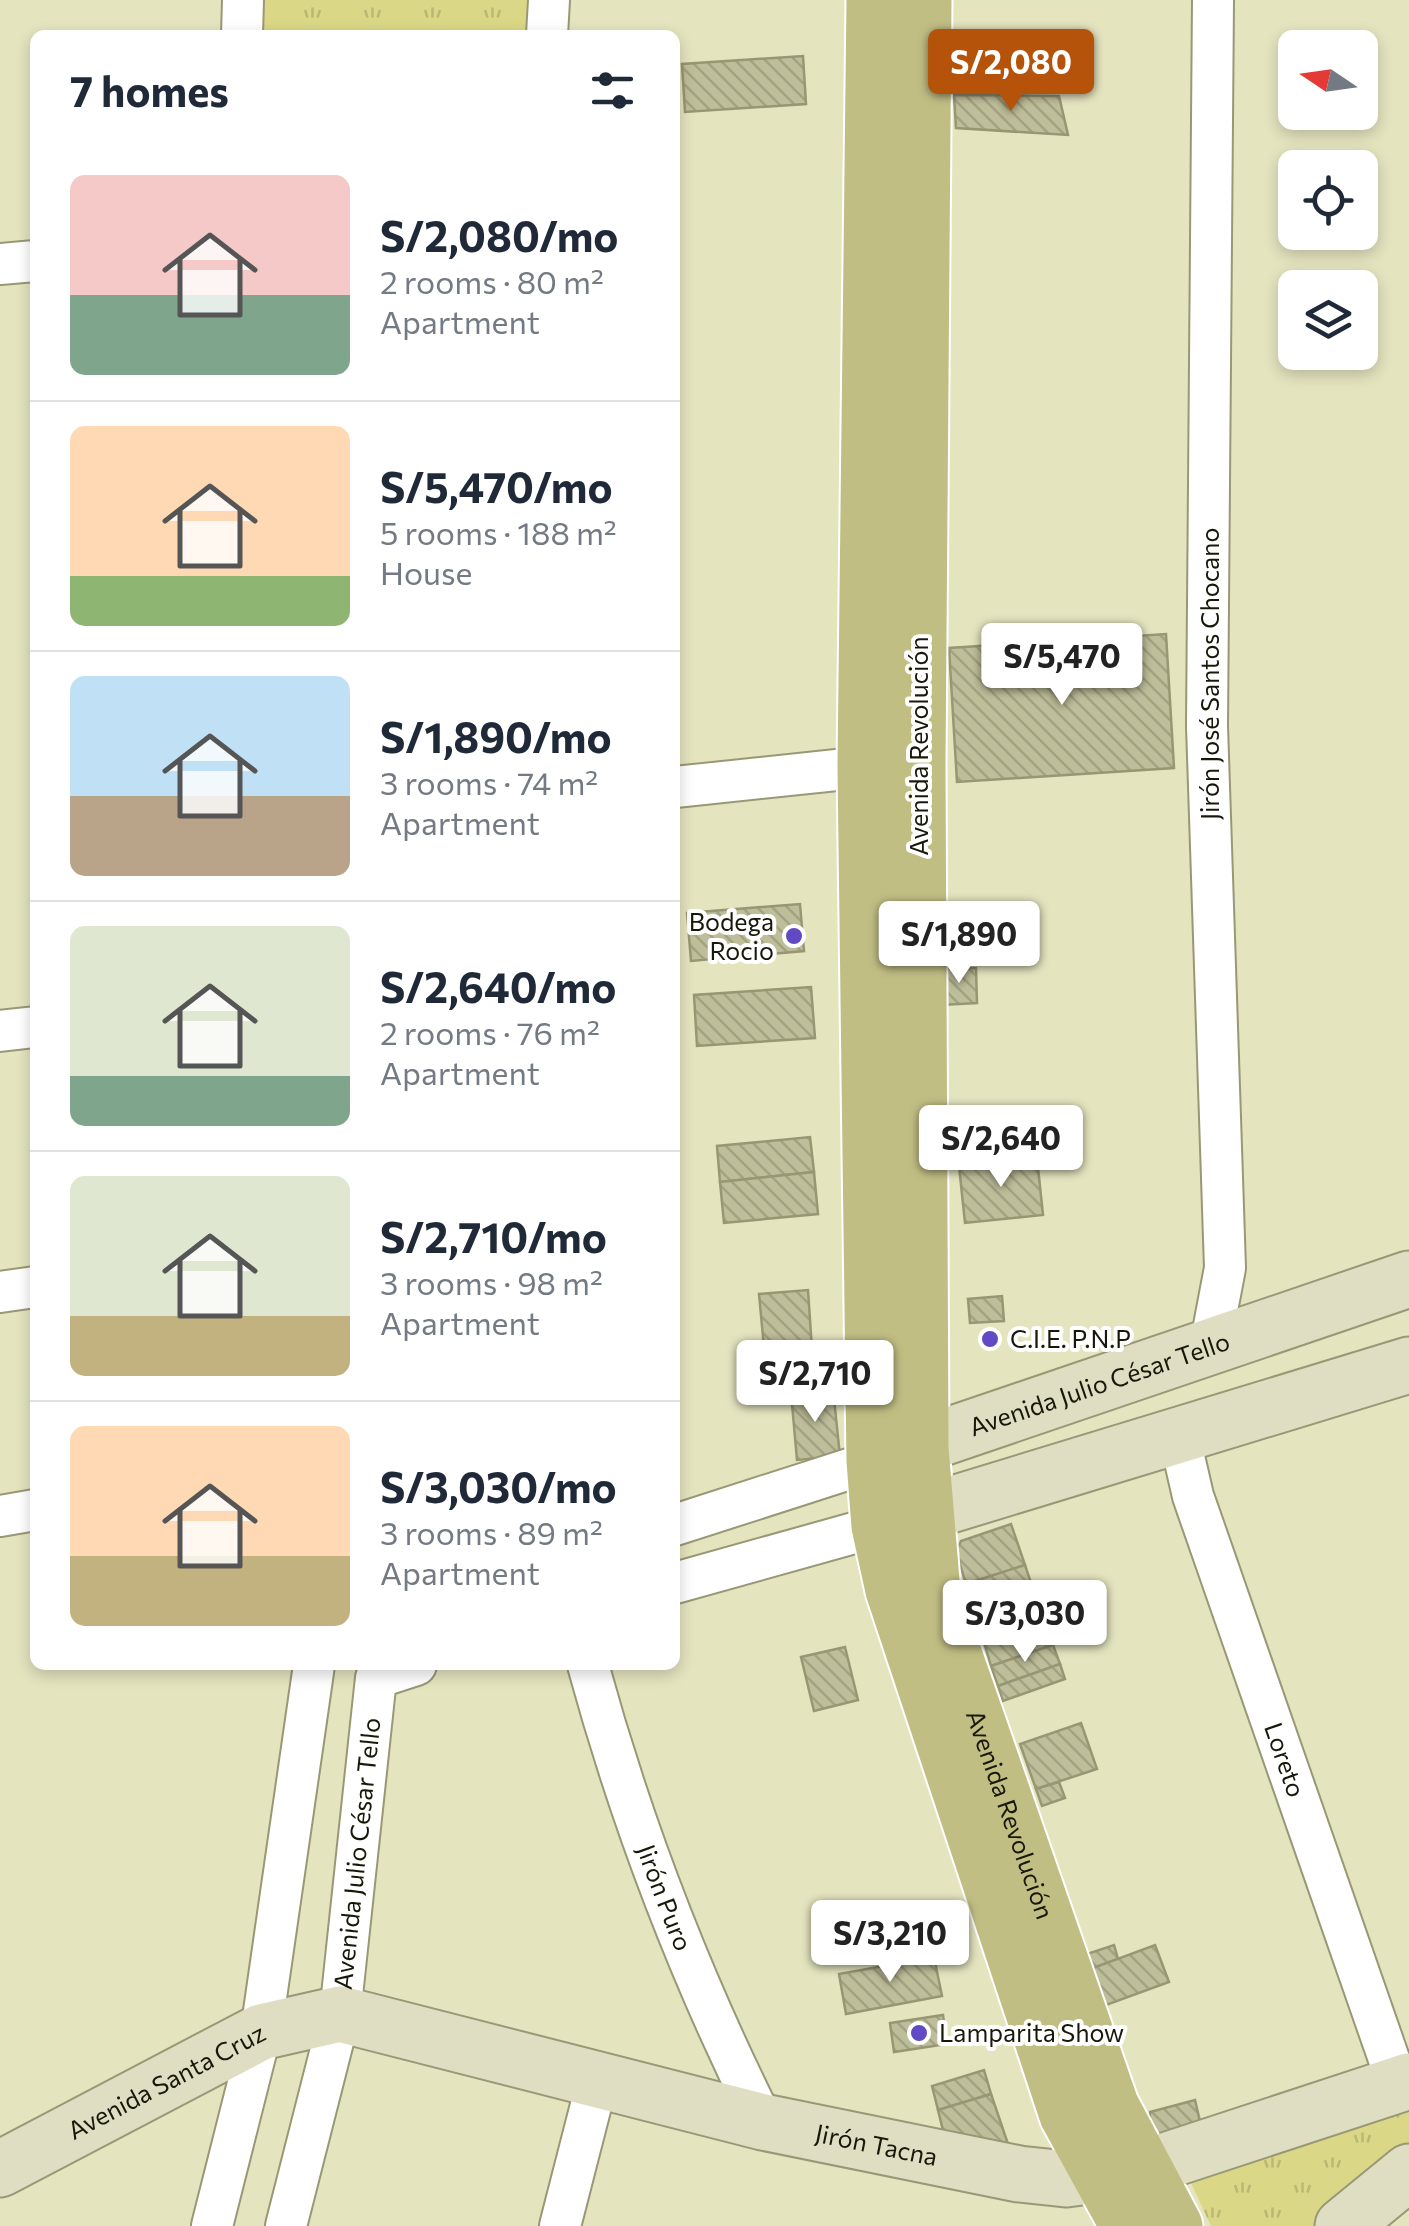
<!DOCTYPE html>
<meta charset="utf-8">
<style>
body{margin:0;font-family:Commissioner,sans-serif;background:#f2f2f3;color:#1f2937;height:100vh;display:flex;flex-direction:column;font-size:38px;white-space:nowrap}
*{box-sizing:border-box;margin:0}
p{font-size:32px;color:#747a83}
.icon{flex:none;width:55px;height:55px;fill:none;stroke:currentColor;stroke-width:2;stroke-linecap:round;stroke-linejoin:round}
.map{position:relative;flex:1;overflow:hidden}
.details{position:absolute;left:30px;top:30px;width:650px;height:1640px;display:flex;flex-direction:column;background:#fff;border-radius:15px;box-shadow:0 5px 15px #0003}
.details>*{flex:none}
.needle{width:65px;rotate:283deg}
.controls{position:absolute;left:1278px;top:30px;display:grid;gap:20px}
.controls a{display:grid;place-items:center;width:100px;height:100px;border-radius:15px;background:#fff;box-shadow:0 5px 15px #0003;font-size:50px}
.price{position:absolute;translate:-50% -85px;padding:0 22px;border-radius:10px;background:#fff;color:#222;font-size:32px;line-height:65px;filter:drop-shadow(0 2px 5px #0008)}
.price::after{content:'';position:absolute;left:50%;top:60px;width:30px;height:22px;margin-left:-15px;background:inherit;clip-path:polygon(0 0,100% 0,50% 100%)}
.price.current{background:#b45309;color:#fff}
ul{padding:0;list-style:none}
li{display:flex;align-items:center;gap:30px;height:250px;padding:0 40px}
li+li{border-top:2px solid #e0e1e3}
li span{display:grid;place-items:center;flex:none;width:280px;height:200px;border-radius:15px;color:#555}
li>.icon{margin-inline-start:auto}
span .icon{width:120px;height:120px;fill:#fffc;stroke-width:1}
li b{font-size:42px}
h2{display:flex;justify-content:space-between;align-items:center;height:120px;padding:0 40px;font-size:42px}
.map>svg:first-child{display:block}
.park{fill:url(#park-tufts)}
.building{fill:url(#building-back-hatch);stroke:#979774;stroke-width:2.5}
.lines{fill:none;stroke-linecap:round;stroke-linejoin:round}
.street-casing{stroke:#999876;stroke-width:44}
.secondary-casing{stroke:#999876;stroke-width:59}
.primary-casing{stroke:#fff;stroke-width:59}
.street{stroke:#fff;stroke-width:40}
.secondary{stroke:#e0dec2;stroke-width:55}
.primary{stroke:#c1be84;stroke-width:55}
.poi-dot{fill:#614ac3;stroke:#fff;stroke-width:4}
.labels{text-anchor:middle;stroke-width:8;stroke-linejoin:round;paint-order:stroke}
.street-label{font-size:25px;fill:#18180a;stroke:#fff}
.poi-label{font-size:25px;fill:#18180a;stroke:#fff;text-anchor:start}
</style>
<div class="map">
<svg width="1409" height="2226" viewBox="0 0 1409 2226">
<defs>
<pattern id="park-tufts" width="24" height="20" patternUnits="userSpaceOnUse" patternTransform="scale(2.5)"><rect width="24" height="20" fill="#dad786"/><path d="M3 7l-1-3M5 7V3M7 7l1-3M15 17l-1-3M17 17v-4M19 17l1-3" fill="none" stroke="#bab872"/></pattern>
<pattern id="building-back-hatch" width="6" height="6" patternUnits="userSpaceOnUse" patternTransform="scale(2.5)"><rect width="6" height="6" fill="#bfbe9a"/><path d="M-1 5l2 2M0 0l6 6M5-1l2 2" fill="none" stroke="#a3a383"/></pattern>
</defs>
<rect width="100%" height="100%" fill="#e4e4bf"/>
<g class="park">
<polygon points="262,0 530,0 529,35 261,35"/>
<polygon points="1409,2107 1409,2158 1322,2226 1211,2226 1191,2183"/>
</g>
<g class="building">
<polygon points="1063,41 1059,80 953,90 951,45"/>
<polygon points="803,56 806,104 685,112 682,64"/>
<polygon points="954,95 1059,96 1068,135 956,128"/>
<polygon points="1166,634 1174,768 957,782 949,648"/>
<polygon points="800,904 804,951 691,961 687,913"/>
<polygon points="976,968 977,1003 942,1005 941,969"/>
<polygon points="811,987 815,1038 697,1046 694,995"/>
<polygon points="1012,1126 1015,1160 959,1166 956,1131"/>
<polygon points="810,1137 814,1172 720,1182 717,1146"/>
<polygon points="1037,1158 1043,1215 965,1223 959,1166"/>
<polygon points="814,1172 818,1214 724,1223 720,1182"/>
<polygon points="808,1290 813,1364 766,1369 759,1294"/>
<polygon points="1002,1296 1004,1321 970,1323 968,1299"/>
<polygon points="833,1389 840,1456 797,1460 791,1393"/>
<polygon points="1011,1524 1025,1565 966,1584 956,1551 961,1541"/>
<polygon points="1025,1565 1041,1613 981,1632 966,1584"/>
<polygon points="1041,1613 1053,1645 991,1666 981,1632"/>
<polygon points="1053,1645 1060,1664 998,1686 991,1666"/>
<polygon points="845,1647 858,1700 814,1711 801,1657"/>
<polygon points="1060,1664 1065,1679 1003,1701 998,1686"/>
<polygon points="1081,1723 1097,1769 1036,1789 1020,1744"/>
<polygon points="1059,1782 1065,1798 1042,1806 1036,1789"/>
<polygon points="928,1919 934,1957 881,1967 874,1929"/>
<polygon points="1114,1945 1118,1959 1085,1971 1081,1956"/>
<polygon points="1155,1945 1169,1982 1098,2008 1085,1971"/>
<polygon points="934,1957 942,1996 846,2014 839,1974"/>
<polygon points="943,2015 947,2044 894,2052 890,2023"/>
<polygon points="984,2070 991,2094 938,2110 932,2086"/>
<polygon points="991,2094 1008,2144 981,2152 948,2151 938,2110"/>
<polygon points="1195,2100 1202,2130 1150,2136 1150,2112"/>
</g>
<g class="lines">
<defs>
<g id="street">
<polyline points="242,35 243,0"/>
<polyline points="547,35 549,0"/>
<polyline points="0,264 35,261"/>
<polyline points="675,787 865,767"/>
<polyline points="0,1031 35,1027"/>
<polyline points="0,1292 35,1287"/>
<polyline points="1210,1347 1225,1268 1207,726 1213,0"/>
<path id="s1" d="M1179 1435 1193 1496 1398 2085"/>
<polyline points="0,1516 35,1510"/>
<polyline points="675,1525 874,1461"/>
<polyline points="675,1583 879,1526"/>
<path id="s2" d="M588 1665C631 1822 690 1976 763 2122"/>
<polyline points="212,2226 261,2032 314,1665"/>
<path id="s3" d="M286 2226 340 2014 376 1678 416 1665"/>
<polyline points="560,2226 597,2082"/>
</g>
<g id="secondary">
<path id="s4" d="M877 1460 1409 1279"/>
<polyline points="881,1526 1409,1365"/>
<path id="s5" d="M0 2169 261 2032 340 2014 763 2122 1019 2174 1066 2179 1141 2169 1409 2081"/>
<polyline points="1343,2226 1409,2172"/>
</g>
<g id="primary">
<polyline points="874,0 865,767 874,1461 879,1526 893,1590 1067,2115 1128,2226"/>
<path id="s6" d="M924 0 918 762 921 1448 933 1593 1111 2105 1175 2226"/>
</g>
</defs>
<use href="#street" class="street-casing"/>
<use href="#secondary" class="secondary-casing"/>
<use href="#primary" class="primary-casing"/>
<use href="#street" class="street"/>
<use href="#secondary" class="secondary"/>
<use href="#primary" class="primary"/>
</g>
<g class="poi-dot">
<circle cx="794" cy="936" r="10"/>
<circle cx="990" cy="1339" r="10"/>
<circle cx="919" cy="2033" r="10"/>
</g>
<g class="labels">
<g class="street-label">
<text transform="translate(1210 674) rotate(-90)" y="9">Jirón José Santos Chocano</text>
<text transform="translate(919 746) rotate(-90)" y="9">Avenida Revolución</text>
<text dy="9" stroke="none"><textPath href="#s4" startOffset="235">Avenida Julio César Tello</textPath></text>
<text dy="9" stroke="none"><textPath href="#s1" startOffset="342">Loreto</textPath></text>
<text dy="9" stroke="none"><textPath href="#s6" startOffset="1828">Avenida Revolución</textPath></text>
<text dy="9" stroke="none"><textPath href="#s3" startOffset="380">Avenida Julio César Tello</textPath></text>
<text dy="9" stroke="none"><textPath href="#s2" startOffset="245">Jirón Puro</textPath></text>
<text dy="9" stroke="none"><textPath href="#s5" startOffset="188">Avenida Santa Cruz</textPath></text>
<text dy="9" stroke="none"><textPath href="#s5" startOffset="928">Jirón Tacna</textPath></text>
</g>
<g class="poi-label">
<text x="774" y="931" text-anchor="end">Bodega<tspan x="774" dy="29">Rocio</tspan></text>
<text x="1010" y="1348">C.I.E. P.N.P</text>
<text x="939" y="2042">Lamparita Show</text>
</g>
</g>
</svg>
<div class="controls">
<a><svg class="needle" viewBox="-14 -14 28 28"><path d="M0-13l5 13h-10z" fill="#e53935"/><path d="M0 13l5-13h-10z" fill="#747a83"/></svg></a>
<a><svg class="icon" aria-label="locate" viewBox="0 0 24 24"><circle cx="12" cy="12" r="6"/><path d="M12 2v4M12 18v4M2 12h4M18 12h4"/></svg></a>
<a><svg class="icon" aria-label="layers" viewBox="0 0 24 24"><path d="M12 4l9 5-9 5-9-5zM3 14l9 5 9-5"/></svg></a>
</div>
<b class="price current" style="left:1011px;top:114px">S/2,080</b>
<b class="price" style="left:1062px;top:708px">S/5,470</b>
<b class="price" style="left:959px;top:986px">S/1,890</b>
<b class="price" style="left:1001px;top:1190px">S/2,640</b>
<b class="price" style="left:815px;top:1425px">S/2,710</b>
<b class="price" style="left:1025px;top:1665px">S/3,030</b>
<b class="price" style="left:890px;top:1985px">S/3,210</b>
<section class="details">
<h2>7 homes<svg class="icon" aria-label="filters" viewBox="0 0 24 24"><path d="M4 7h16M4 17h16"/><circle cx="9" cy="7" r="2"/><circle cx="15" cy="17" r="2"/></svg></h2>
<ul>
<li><span style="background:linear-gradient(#f6c9c9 60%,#7fa58c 0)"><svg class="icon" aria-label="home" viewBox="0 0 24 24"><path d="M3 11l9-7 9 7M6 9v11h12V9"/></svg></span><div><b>S/2,080/mo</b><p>2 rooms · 80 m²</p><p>Apartment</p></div></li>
<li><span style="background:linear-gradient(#ffd9b3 75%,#8fb573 0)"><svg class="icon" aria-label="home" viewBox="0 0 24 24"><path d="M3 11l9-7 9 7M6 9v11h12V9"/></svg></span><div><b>S/5,470/mo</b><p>5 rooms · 188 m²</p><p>House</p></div></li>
<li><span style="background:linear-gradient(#bfe0f5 60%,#b9a48a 0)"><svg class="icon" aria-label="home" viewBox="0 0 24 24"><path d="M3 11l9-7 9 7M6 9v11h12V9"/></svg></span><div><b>S/1,890/mo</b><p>3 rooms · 74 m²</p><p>Apartment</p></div></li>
<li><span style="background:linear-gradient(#dfe7d0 75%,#7fa58c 0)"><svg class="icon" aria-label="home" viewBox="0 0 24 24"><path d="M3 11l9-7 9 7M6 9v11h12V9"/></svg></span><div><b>S/2,640/mo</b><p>2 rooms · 76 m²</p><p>Apartment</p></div></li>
<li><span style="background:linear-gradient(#dfe7d0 70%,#c2b280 0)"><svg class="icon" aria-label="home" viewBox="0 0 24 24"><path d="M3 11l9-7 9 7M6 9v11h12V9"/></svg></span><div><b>S/2,710/mo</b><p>3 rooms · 98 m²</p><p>Apartment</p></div></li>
<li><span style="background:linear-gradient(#ffd9b3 65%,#c2b280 0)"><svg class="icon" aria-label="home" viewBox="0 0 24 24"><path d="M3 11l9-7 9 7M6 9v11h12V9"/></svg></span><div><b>S/3,030/mo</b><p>3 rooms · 89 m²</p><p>Apartment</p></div></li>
</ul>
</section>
</div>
